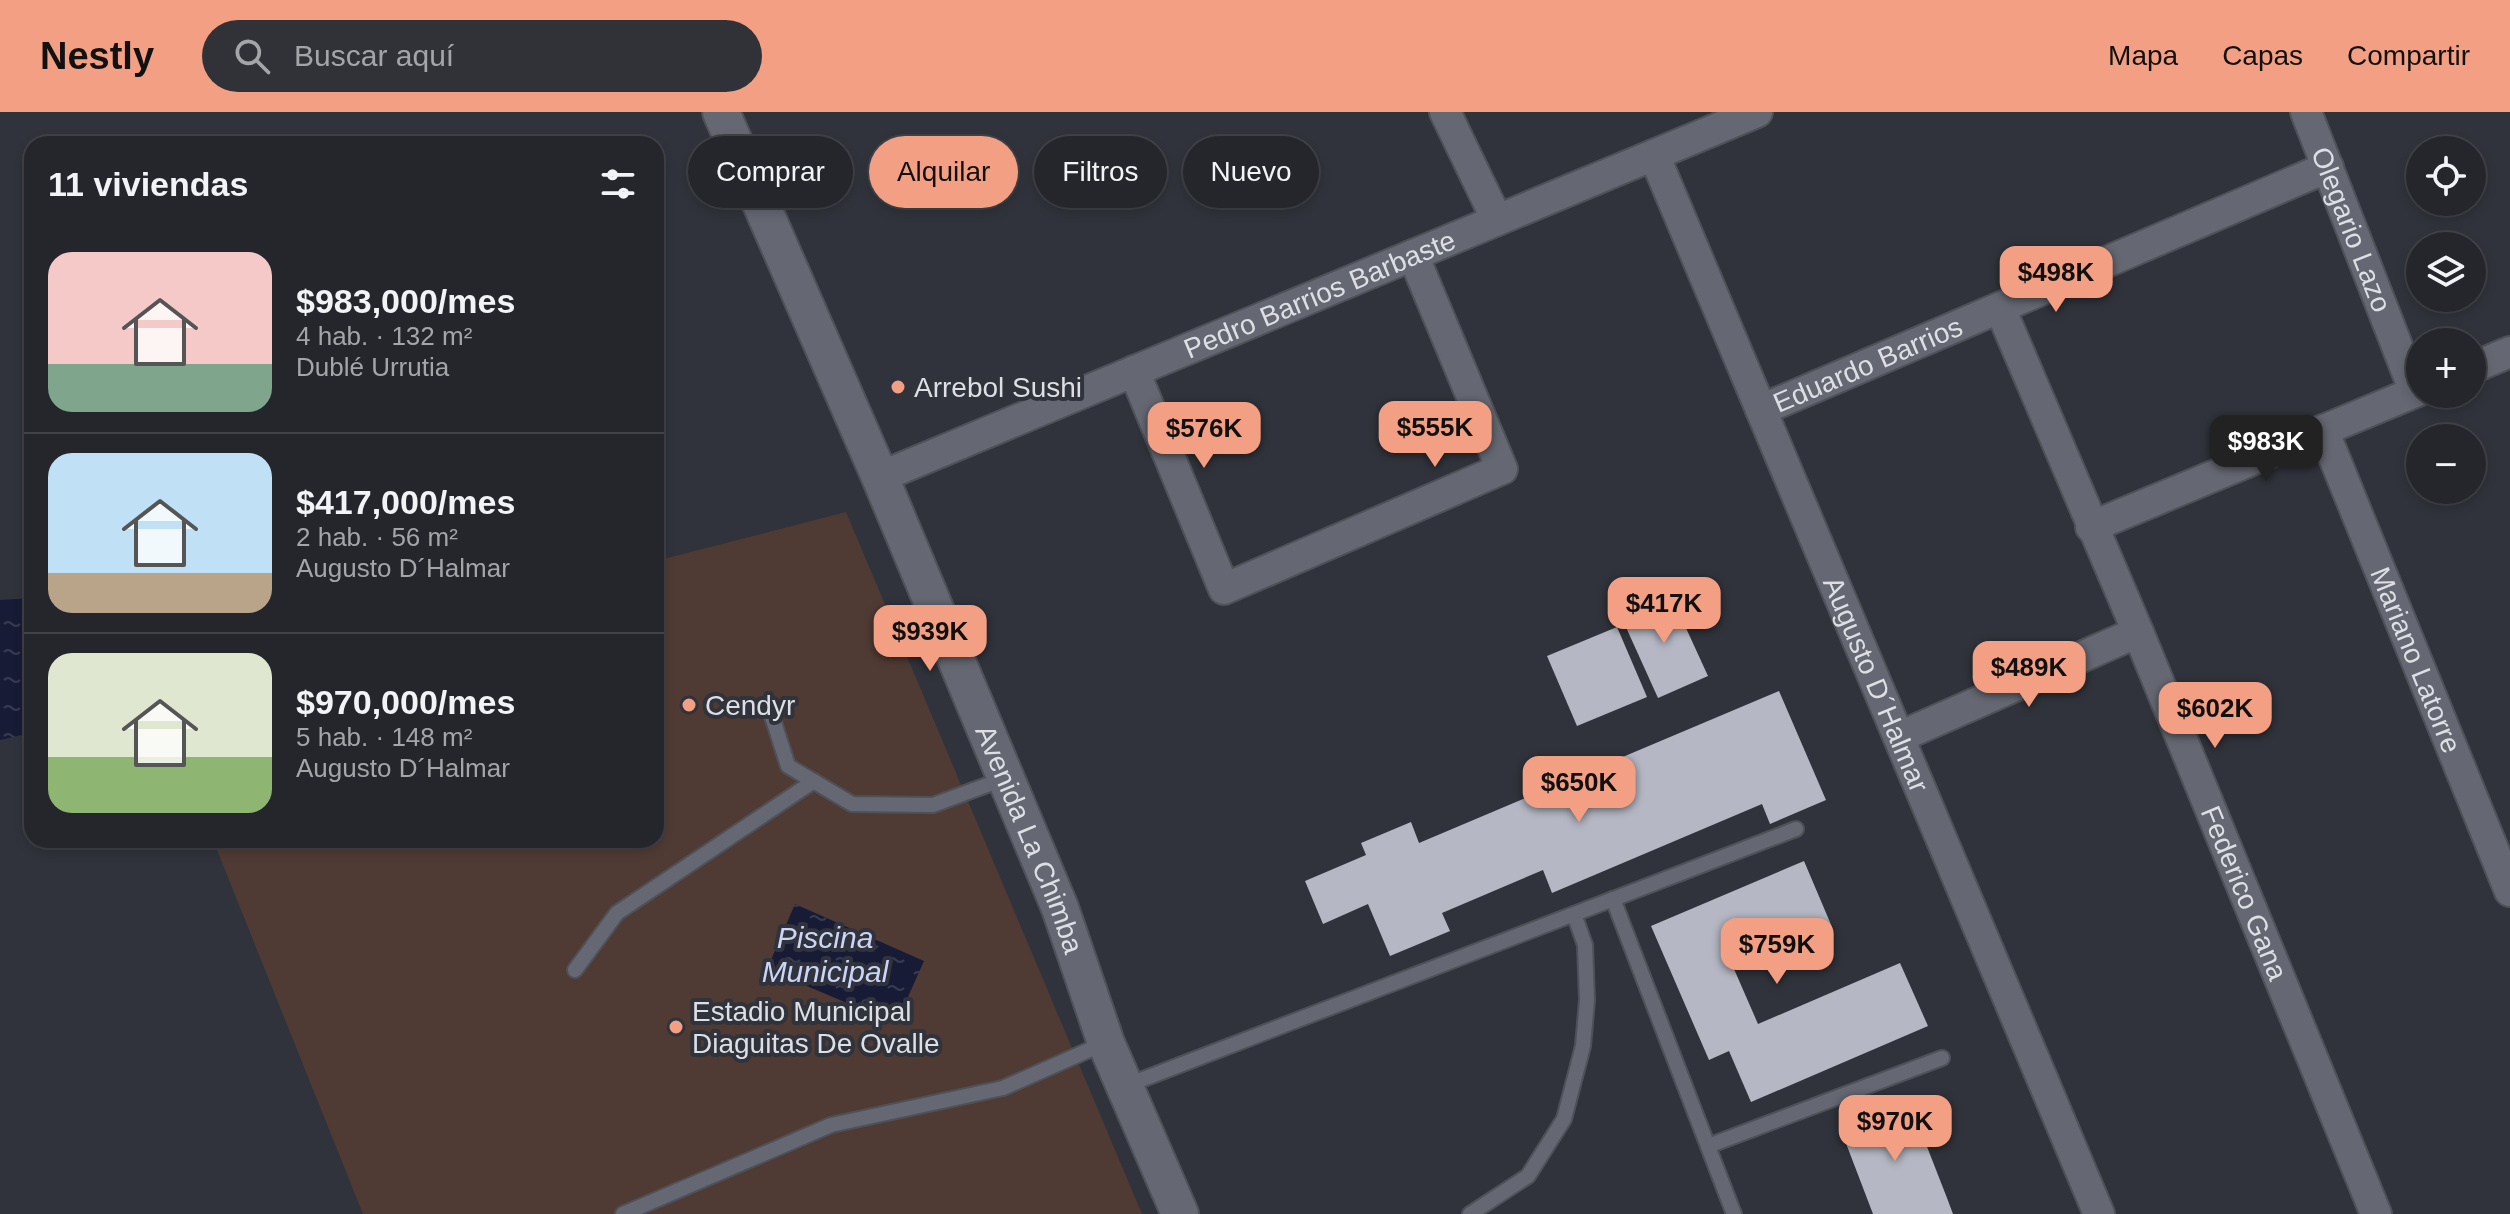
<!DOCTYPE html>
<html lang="es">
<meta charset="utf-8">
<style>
body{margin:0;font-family:Helvetica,sans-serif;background:#303238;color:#f1f3f6;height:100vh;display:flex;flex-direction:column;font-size:30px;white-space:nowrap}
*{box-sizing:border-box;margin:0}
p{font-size:26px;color:#a3a5a9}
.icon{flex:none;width:44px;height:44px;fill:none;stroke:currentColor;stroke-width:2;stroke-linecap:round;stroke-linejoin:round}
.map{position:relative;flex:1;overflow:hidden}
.sheet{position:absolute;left:24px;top:24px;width:640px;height:712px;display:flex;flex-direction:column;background:#24262c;border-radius:24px;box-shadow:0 4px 12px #0003,0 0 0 2px #414348}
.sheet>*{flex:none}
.hud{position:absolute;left:688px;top:24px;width:760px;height:72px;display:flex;gap:16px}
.fabs{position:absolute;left:2406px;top:24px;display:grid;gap:16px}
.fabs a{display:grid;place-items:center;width:80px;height:80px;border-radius:50%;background:#24262c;box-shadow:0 4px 12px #0003,0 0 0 2px #414348;font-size:40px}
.price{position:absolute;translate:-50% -68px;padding:0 18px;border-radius:16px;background:#f39f84;color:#111;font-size:26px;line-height:52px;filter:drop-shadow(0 2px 4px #0008)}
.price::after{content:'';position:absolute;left:50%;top:48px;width:24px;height:18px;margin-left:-12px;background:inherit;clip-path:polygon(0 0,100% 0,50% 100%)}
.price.current{background:#222;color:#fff}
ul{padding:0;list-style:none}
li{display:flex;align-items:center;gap:24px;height:200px;padding:0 24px}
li+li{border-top:2px solid #414348}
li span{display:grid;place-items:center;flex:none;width:224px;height:160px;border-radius:24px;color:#555}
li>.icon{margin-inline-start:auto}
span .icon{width:96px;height:96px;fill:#fffc;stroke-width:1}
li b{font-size:34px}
h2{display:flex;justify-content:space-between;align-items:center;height:96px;padding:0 24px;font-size:34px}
.pill{padding:0 28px;border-radius:36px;background:#24262c;box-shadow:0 4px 12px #0003,0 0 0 2px #414348;font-size:28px;line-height:72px}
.pill.current{background:#f39f84;color:#111}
header{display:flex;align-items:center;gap:48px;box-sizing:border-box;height:112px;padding:0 40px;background:#f39f84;color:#111}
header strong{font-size:38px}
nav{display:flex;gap:44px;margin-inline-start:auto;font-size:28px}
.search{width:560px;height:72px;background:#303238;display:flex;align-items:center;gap:20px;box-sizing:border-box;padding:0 28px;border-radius:44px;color:#a3a5a9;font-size:30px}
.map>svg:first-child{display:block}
.grass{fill:#503b34}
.water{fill:url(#water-ripples)}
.building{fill:#b5b8c4}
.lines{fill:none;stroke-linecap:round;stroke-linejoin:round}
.service-casing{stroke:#4f5159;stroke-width:18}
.minor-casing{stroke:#4f5159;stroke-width:34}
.tertiary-casing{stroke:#4f5159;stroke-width:40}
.service{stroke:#656872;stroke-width:14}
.minor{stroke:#656872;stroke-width:30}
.tertiary{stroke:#656872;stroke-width:36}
.poi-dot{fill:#f39f84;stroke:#30333b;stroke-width:3}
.labels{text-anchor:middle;stroke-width:8;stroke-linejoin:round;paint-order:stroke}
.street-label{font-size:28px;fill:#dddfe5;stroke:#30333b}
.poi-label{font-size:28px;fill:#dddfe5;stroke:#30333b;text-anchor:start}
.water-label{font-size:30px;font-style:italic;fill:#ccd5f7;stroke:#30333b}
</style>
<header>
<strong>Nestly</strong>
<div class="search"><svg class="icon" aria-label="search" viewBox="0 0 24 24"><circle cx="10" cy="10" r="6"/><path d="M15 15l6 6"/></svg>Buscar aquí</div>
<nav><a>Mapa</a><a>Capas</a><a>Compartir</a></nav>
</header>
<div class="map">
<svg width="2510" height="1102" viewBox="0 0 2510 1102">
<defs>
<pattern id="water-ripples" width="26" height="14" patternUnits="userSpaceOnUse" patternTransform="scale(2)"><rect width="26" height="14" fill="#171b35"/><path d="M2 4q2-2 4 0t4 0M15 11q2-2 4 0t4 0" fill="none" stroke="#383c52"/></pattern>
</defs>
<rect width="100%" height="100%" fill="#30333b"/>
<polygon class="grass" points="846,400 1142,1102 363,1102 213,728 656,728 656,449"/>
<g class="water">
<polygon points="32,486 32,621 0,628 0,488"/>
<polygon points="795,792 924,849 896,912 767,857"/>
</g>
<g class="building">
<polygon points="1669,479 1708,564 1658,586 1620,502"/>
<polygon points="1617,515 1647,585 1577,614 1547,544"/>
<polygon points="1779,579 1826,688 1770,712 1762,692 1552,781 1543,758 1442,801 1450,819 1390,844 1368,792 1323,812 1305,769 1366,743 1361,731 1411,710 1419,731"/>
<polygon points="1804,749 1832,815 1734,857 1758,912 1900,851 1928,914 1751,990 1729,939 1709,948 1651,814"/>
<polygon points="1908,986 1947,1086 1953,1102 1873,1102 1839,1013"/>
</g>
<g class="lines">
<defs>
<g id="service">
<polyline points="771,601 788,654 852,692 933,693 1006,666"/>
<polyline points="1613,787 1734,1102"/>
<polyline points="575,858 617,801 814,669"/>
<polyline points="1125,974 1796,717"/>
<polyline points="1708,1034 1942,946"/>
<polyline points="623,1102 831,1013 1003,976 1105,931"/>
<polyline points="1470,1102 1528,1064 1564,1007 1583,934 1587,888 1585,833 1574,802"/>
</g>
<g id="minor">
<polyline points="1445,0 1497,108"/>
<path id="s1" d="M2306 0 2415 280"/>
<path id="s2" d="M1654 43 2099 1102"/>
<path id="s3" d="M2000 196 2138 520 2376 1102"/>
<polyline points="2472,256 2510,240"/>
<polyline points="1134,259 1224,477 1502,357 1413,143"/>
<path id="s4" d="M1761 298 2328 55"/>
<path id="s5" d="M2323 318 2510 779"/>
<path id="s6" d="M880 365 1757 0"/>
<polyline points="2091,415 2420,278"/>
<polyline points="1899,625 2138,520"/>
</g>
<g id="tertiary">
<path id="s7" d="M721 0 880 365 1060 796 1106 931 1180 1102"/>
</g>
</defs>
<use href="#service" class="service-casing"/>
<use href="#minor" class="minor-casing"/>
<use href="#tertiary" class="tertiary-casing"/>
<use href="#service" class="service"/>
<use href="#minor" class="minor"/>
<use href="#tertiary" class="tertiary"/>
</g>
<g class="poi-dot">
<circle cx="898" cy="275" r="8"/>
<circle cx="689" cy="593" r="8"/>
<circle cx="676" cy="915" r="8"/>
</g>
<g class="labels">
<g class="street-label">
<text dy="10" stroke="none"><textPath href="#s1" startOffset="126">Olegario Lazo</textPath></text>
<text dy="10" stroke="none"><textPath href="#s6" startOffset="476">Pedro Barrios Barbaste</textPath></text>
<text dy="10" stroke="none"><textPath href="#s4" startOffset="116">Eduardo Barrios</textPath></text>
<text dy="10" stroke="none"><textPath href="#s5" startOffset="248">Mariano Latorre</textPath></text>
<text dy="10" stroke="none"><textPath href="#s2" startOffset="574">Augusto D´Halmar</textPath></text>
<text dy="10" stroke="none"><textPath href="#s7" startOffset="790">Avenida La Chimba</textPath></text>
<text dy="10" stroke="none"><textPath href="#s3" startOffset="634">Federico Gana</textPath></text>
</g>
<g class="poi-label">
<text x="914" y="285">Arrebol Sushi</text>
<text x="705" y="603">Cendyr</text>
<text x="692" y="909">Estadio Municipal<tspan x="692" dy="32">Diaguitas De Ovalle</tspan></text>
</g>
<g class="water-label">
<text x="825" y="836">Piscina<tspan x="825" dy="34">Municipal</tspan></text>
</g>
</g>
</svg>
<div class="fabs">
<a><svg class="icon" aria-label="locate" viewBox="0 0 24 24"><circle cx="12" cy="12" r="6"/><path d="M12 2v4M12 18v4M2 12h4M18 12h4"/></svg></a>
<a><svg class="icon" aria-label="layers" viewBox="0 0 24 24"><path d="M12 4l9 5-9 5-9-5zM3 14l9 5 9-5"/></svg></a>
<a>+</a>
<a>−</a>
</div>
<b class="price" style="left:2056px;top:202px">$498K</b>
<b class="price" style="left:1435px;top:357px">$555K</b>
<b class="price" style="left:1204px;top:358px">$576K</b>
<b class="price current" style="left:2266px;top:371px">$983K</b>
<b class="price" style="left:1664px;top:533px">$417K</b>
<b class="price" style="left:930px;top:561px">$939K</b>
<b class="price" style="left:2029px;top:597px">$489K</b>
<b class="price" style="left:2215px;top:638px">$602K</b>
<b class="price" style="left:1579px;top:712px">$650K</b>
<b class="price" style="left:1777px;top:874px">$759K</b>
<b class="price" style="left:1895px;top:1051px">$970K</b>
<div class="hud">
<a class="pill">Comprar</a>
<a class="pill current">Alquilar</a>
<a class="pill">Filtros</a>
<a class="pill">Nuevo</a>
</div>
<section class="sheet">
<h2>11 viviendas<svg class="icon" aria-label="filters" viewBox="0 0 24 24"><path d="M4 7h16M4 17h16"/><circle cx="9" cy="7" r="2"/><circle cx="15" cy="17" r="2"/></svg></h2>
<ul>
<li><span style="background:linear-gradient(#f6c9c9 70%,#7fa58c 0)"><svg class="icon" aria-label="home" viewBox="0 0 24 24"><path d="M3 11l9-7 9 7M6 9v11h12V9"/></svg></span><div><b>$983,000/mes</b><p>4 hab. · 132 m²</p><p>Dublé Urrutia</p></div></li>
<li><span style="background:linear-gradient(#bfe0f5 75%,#b9a48a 0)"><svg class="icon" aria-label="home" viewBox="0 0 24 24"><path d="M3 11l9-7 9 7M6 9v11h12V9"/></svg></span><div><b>$417,000/mes</b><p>2 hab. · 56 m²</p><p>Augusto D´Halmar</p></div></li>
<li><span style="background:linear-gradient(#dfe7d0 65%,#8fb573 0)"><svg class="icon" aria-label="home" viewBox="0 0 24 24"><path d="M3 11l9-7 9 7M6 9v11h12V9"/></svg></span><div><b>$970,000/mes</b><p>5 hab. · 148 m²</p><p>Augusto D´Halmar</p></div></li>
</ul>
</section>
</div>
